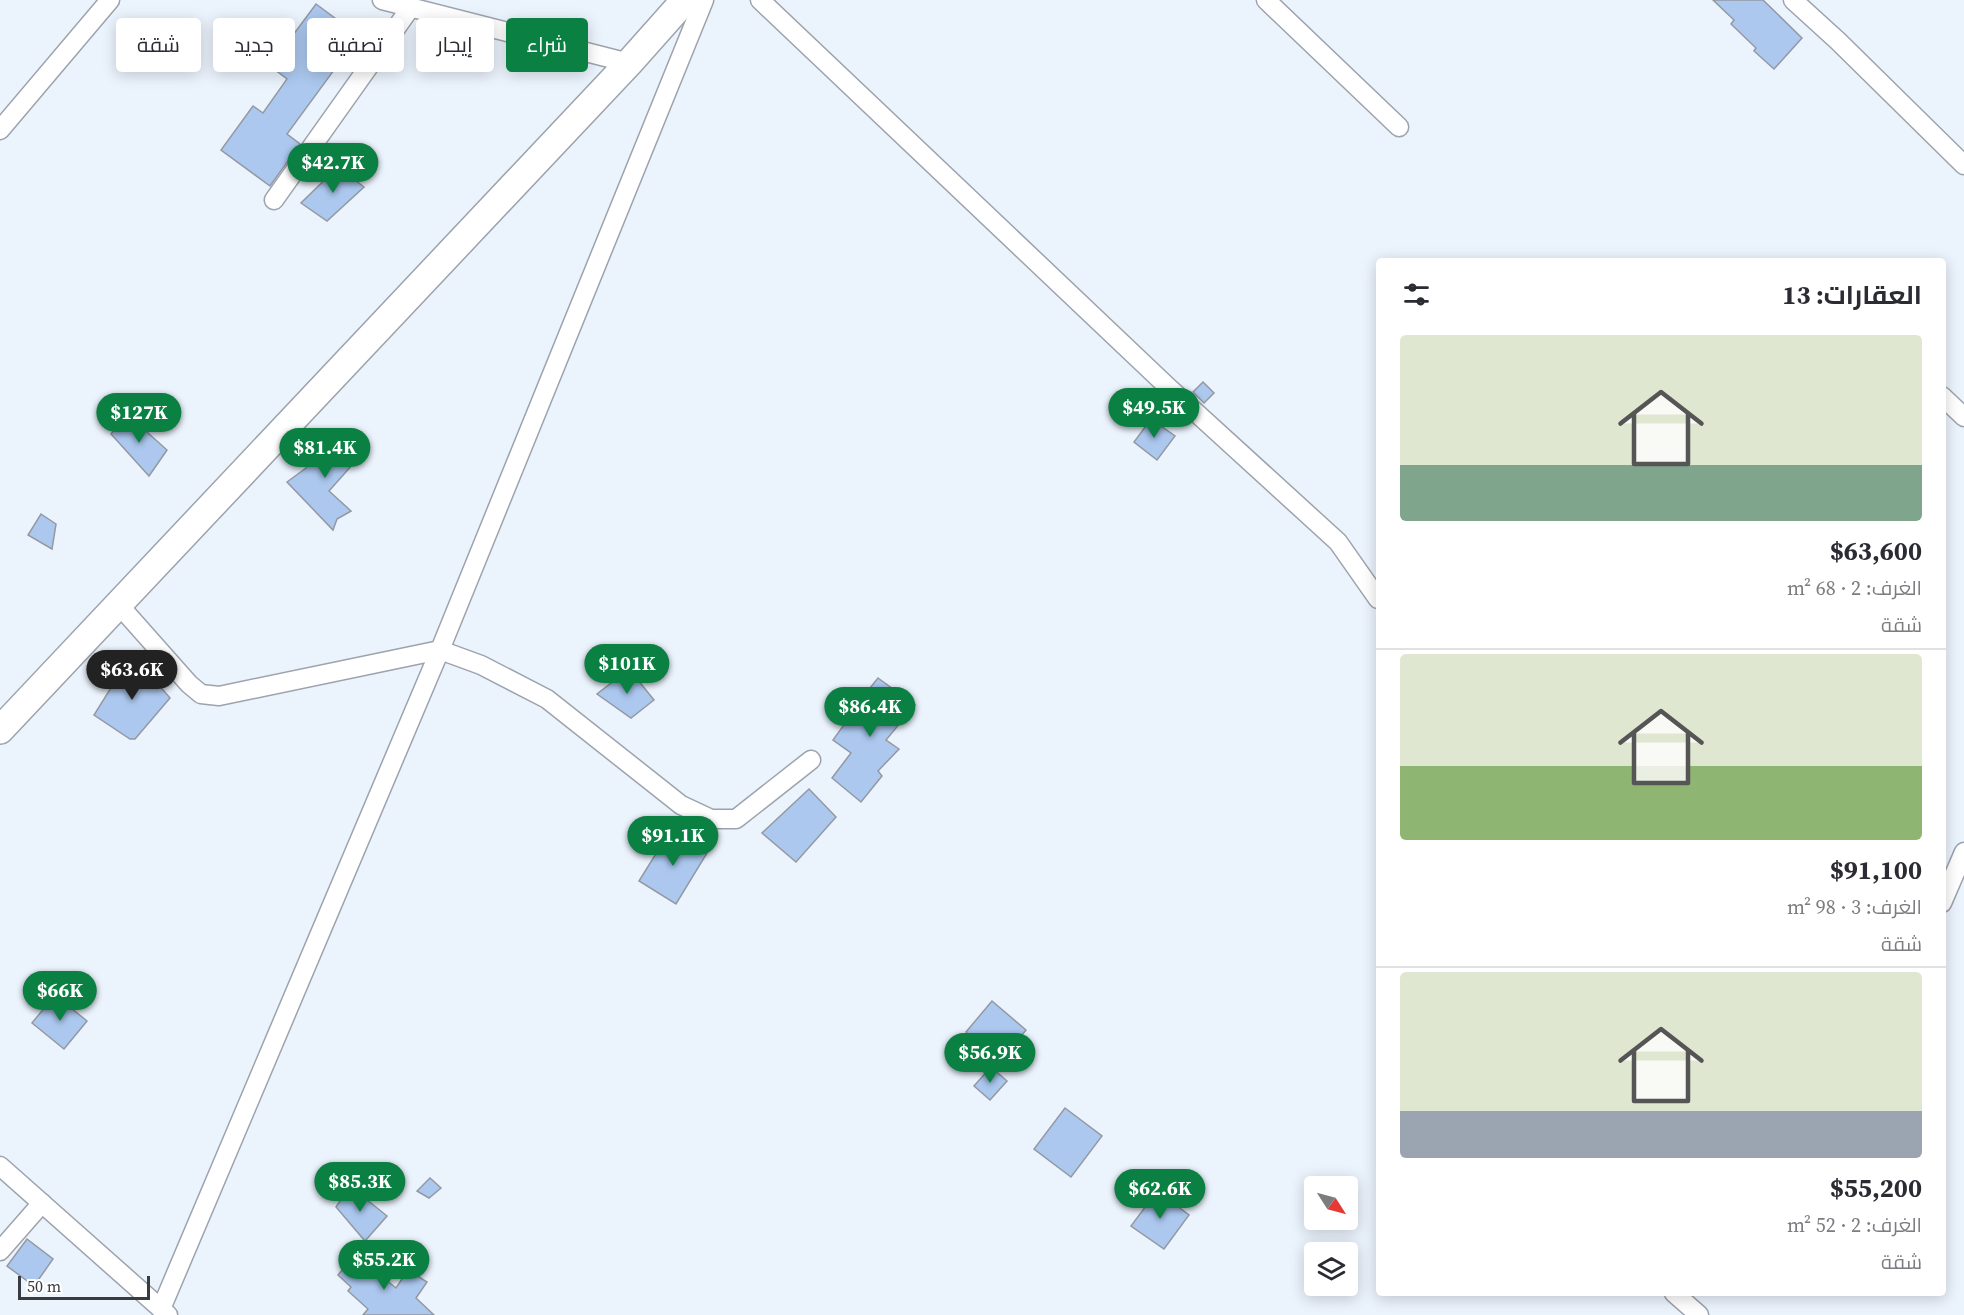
<!DOCTYPE html>
<html lang="ar">
<meta charset="utf-8">
<style>
body{margin:0;font-family:"Source Serif 4",Cairo,serif;background:#f2f2f3;color:#2b2b33;direction:rtl;height:100vh;display:flex;flex-direction:column;font-size:22px;white-space:nowrap}
*{box-sizing:border-box;margin:0}
p{font-size:20px;color:#7c7c81}
.icon{flex:none;width:33px;height:33px;fill:none;stroke:currentColor;stroke-width:2;stroke-linecap:round;stroke-linejoin:round}
.map{position:relative;flex:1;overflow:hidden;direction:ltr}
.details{position:absolute;left:1376px;top:258px;width:570px;height:1038px;display:flex;flex-direction:column;background:#fff;border-radius:6px;box-shadow:0 3px 15px #0003;direction:rtl}
.details>*{flex:none}
.hud{position:absolute;left:18px;top:18px;width:570px;height:54px;direction:rtl;display:flex;gap:12px}
.needle{width:39px;rotate:126deg}
.fabs{position:absolute;left:1304px;top:1176px;display:grid;gap:12px}
.fabs a{display:grid;place-items:center;width:54px;height:54px;border-radius:6px;background:#fff;box-shadow:0 3px 15px #0003;font-size:30px}
.scale{position:absolute;left:18px;bottom:15px;width:132px;box-sizing:border-box;padding-left:6px;border:3px solid #383b3f;border-top:0;font-size:16px;line-height:21px;white-space:nowrap;color:#383b3f;-webkit-text-stroke:4px #fff;paint-order:stroke}
.price{position:absolute;translate:-50% -51px;padding:0 14px;border-radius:21px;background:#0b8043;color:#fff;font-size:20px;line-height:39px;filter:drop-shadow(0 2px 3px #0008)}
.price::after{content:'';position:absolute;left:50%;top:36px;width:18px;height:14px;margin-left:-9px;background:inherit;clip-path:polygon(0 0,100% 0,50% 100%)}
.price.active{background:#222;color:#fff}
ul{padding:0;list-style:none}
li{display:grid;align-content:center;gap:12px;height:318px;padding:0 24px}
li+li{border-top:2px solid #e1e1e2}
li span{display:grid;place-items:center;height:186px;border-radius:6px;color:#555}
li>.icon{margin-inline-start:auto}
span .icon{width:108px;height:108px;fill:#fffc;stroke-width:1}
li b{font-size:26px}
h2{display:flex;justify-content:space-between;align-items:center;height:72px;padding:0 24px;font-size:26px}
.chip{padding:0 21px;border-radius:6px;background:#fff;box-shadow:0 3px 15px #0003;font-size:21px;line-height:54px}
.chip.active{background:#0b8043;color:#fff}
.map>svg:first-child{display:block}
.building{fill:#acc8ef;stroke:#9399a3;stroke-width:1.5}
.lines{fill:none;stroke-linecap:round;stroke-linejoin:round}
.street-casing{stroke:#9da3ad;stroke-width:21}
.secondary-casing{stroke:#9da3ad;stroke-width:30}
.street{stroke:#fff;stroke-width:18}
.secondary{stroke:#fff;stroke-width:27}
</style>
<div class="map">
<svg width="1964" height="1315" viewBox="0 0 1964 1315">
<rect width="100%" height="100%" fill="#ebf3fd"/>
<g class="building">
<polygon points="1713,0 1763,0 1802,38 1774,69 1754,51 1756,48 1731,24 1734,20"/>
<polygon points="316,4 359,36 287,134 300,144 270,186 221,150 253,106 263,113 287,79 270,66"/>
<polygon points="338,167 364,187 327,221 301,203"/>
<polygon points="1203,382 1214,393 1204,403 1193,392"/>
<polygon points="127,414 167,450 149,476 111,434"/>
<polygon points="1151,419 1175,436 1157,460 1134,442"/>
<polygon points="332,434 360,456 329,491 351,511 337,519 333,530 287,482 306,468 311,458"/>
<polygon points="41,514 56,524 52,549 28,535"/>
<polygon points="132,654 170,698 135,739 130,739 94,715"/>
<polygon points="629,669 654,700 631,718 597,694"/>
<polygon points="878,678 915,705 886,740 899,749 878,771 882,776 861,802 832,778 851,753 833,740 851,715 849,714"/>
<polygon points="809,789 836,817 796,862 762,833"/>
<polygon points="670,831 707,853 676,904 639,881"/>
<polygon points="55,995 87,1021 64,1049 32,1023"/>
<polygon points="992,1001 1026,1030 1000,1061 966,1032"/>
<polygon points="991,1067 1007,1081 990,1100 974,1086"/>
<polygon points="1065,1108 1102,1136 1071,1177 1034,1149"/>
<polygon points="430,1178 441,1188 429,1198 417,1191"/>
<polygon points="350,1186 387,1216 365,1241 336,1207"/>
<polygon points="1157,1191 1189,1215 1164,1249 1131,1226"/>
<polygon points="27,1239 53,1259 34,1286 7,1266"/>
<polygon points="355,1255 396,1288 408,1270 427,1282 416,1298 434,1315 363,1315 368,1309 348,1291 351,1287 338,1275"/>
</g>
<g class="lines">
<defs>
<g id="street">
<polyline points="382,0 629,63"/>
<polyline points="760,0 1168,387 1338,542 1378,599"/>
<polyline points="1266,0 1399,127"/>
<polyline points="1793,0 1838,41 1964,165"/>
<polyline points="0,130 110,0"/>
<polyline points="274,200 411,7"/>
<polyline points="1942,396 1964,417"/>
<polyline points="119,605 189,684 201,694 219,696 440,650 481,665 547,699 681,805 711,819 736,819 811,760"/>
<polyline points="1942,903 1964,852"/>
<polyline points="0,1166 168,1315"/>
<polyline points="0,1251 42,1203"/>
<polyline points="1674,1293 1699,1315"/>
<polyline points="161,1309 440,650 704,0"/>
</g>
<polyline id="secondary" points="0,730 629,63 685,0"/>
</defs>
<use href="#street" class="street-casing"/>
<use href="#secondary" class="secondary-casing"/>
<use href="#street" class="street"/>
<use href="#secondary" class="secondary"/>
</g>
</svg>
<div class="fabs">
<a><svg class="needle" viewBox="-14 -14 28 28"><path d="M0-13l5 13h-10z" fill="#e53935"/><path d="M0 13l5-13h-10z" fill="#7c7c81"/></svg></a>
<a><svg class="icon" aria-label="layers" viewBox="0 0 24 24"><path d="M12 4l9 5-9 5-9-5zM3 14l9 5 9-5"/></svg></a>
</div>
<div class="scale">50 m</div>
<b class="price" style="left:333px;top:194px">$42.7K</b>
<b class="price" style="left:1154px;top:439px">$49.5K</b>
<b class="price" style="left:139px;top:444px">$127K</b>
<b class="price" style="left:325px;top:479px">$81.4K</b>
<b class="price" style="left:627px;top:695px">$101K</b>
<b class="price active" style="left:132px;top:701px">$63.6K</b>
<b class="price" style="left:870px;top:738px">$86.4K</b>
<b class="price" style="left:673px;top:867px">$91.1K</b>
<b class="price" style="left:60px;top:1022px">$66K</b>
<b class="price" style="left:990px;top:1084px">$56.9K</b>
<b class="price" style="left:360px;top:1213px">$85.3K</b>
<b class="price" style="left:1160px;top:1220px">$62.6K</b>
<b class="price" style="left:384px;top:1291px">$55.2K</b>
<div class="hud">
<a class="chip active">شراء</a>
<a class="chip">إيجار</a>
<a class="chip">تصفية</a>
<a class="chip">جديد</a>
<a class="chip">شقة</a>
</div>
<section class="details">
<h2>العقارات: 13<svg class="icon" aria-label="filters" viewBox="0 0 24 24"><path d="M4 7h16M4 17h16"/><circle cx="9" cy="7" r="2"/><circle cx="15" cy="17" r="2"/></svg></h2>
<ul>
<li><span style="background:linear-gradient(#dfe7d0 70%,#7fa58c 0)"><svg class="icon" aria-label="home" viewBox="0 0 24 24"><path d="M3 11l9-7 9 7M6 9v11h12V9"/></svg></span><div><b>$63,600</b><p>الغرف: 2 · 68 m²</p><p>شقة</p></div></li>
<li><span style="background:linear-gradient(#dfe7d0 60%,#8fb573 0)"><svg class="icon" aria-label="home" viewBox="0 0 24 24"><path d="M3 11l9-7 9 7M6 9v11h12V9"/></svg></span><div><b>$91,100</b><p>الغرف: 3 · 98 m²</p><p>شقة</p></div></li>
<li><span style="background:linear-gradient(#dfe7d0 75%,#9aa5b1 0)"><svg class="icon" aria-label="home" viewBox="0 0 24 24"><path d="M3 11l9-7 9 7M6 9v11h12V9"/></svg></span><div><b>$55,200</b><p>الغرف: 2 · 52 m²</p><p>شقة</p></div></li>
</ul>
</section>
</div>
